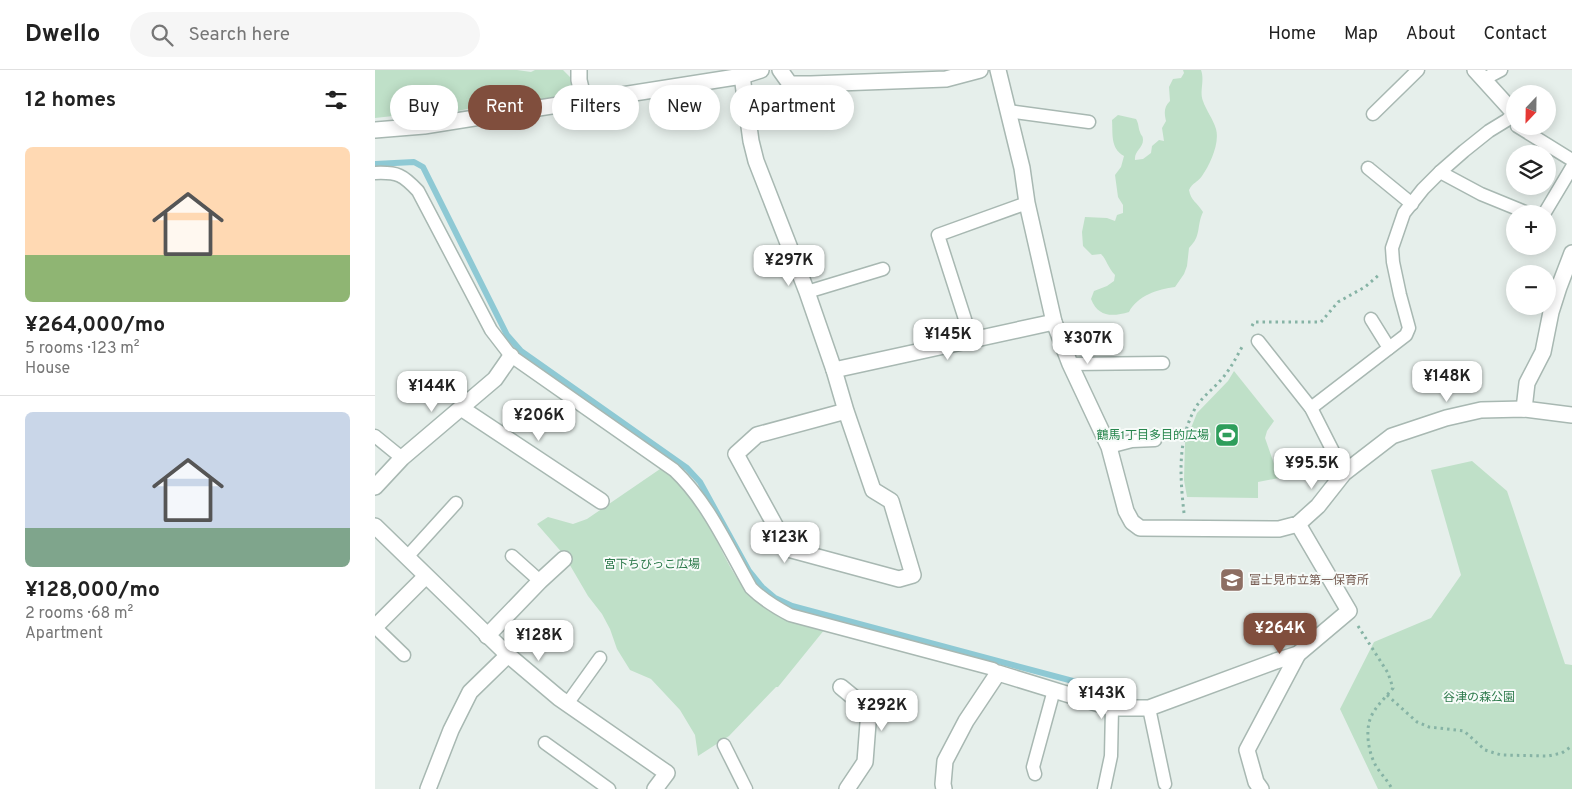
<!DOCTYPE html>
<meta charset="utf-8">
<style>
body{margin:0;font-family:Overpass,"Noto Sans JP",sans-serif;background:#f6f6f6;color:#222;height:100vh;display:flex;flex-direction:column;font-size:19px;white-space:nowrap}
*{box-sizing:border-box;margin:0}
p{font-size:16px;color:#767676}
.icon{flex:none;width:28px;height:28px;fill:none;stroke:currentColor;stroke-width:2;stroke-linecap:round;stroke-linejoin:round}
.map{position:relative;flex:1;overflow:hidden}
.details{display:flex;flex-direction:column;background:#fff;width:375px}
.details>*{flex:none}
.banner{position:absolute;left:15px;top:15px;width:475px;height:45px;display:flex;gap:10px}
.needle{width:32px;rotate:202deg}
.controls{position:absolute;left:1131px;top:15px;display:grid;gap:10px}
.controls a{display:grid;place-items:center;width:50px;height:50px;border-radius:50%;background:#fff;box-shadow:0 2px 12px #0003;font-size:25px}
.price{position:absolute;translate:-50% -42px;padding:0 11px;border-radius:10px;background:#fff;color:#222;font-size:16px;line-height:32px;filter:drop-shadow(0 1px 2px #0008)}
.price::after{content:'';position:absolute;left:50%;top:30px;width:15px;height:11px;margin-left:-8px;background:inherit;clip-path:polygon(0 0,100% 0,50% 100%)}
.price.selected{background:#804e3d;color:#fff}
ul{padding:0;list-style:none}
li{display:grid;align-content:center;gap:10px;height:265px;padding:0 25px}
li+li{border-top:1px solid #e0e0e0}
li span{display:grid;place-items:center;height:155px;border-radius:8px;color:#555}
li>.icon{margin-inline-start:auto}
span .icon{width:90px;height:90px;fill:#fffc;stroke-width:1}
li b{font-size:21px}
h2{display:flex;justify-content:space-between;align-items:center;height:60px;padding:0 25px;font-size:21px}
.chip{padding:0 18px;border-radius:22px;background:#fff;box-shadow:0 2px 12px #0003;font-size:18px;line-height:45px}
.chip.selected{background:#804e3d;color:#fff}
header{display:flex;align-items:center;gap:30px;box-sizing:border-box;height:70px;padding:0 25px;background:#fff;border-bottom:1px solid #e0e0e0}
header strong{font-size:24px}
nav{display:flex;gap:28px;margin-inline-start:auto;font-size:18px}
.search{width:350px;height:45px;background:#f6f6f6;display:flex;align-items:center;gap:12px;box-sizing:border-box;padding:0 18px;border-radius:28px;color:#767676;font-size:19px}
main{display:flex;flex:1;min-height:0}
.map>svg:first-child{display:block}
.green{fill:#bfe0c8}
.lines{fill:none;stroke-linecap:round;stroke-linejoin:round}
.stream{stroke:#8ec9d4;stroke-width:6}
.service-casing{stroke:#a8b8b2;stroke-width:15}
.minor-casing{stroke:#a8b8b2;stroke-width:18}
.path{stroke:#86b3a5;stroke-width:3;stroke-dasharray:2.5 4;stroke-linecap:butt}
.service{stroke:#fff;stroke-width:12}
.minor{stroke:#fff;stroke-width:15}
.labels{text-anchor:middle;stroke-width:4;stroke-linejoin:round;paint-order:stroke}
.leisure-label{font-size:12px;fill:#27864d;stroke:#f7fbf9;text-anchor:end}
.park-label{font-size:12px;fill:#2d7a4b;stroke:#f7fbf9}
.education-label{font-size:12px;fill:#785e54;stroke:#f7fbf9;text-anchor:start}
</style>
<header>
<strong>Dwello</strong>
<div class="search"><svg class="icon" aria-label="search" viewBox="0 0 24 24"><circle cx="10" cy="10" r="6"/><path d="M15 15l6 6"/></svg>Search here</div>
<nav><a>Home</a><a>Map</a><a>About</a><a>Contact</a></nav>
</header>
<main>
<section class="details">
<h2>12 homes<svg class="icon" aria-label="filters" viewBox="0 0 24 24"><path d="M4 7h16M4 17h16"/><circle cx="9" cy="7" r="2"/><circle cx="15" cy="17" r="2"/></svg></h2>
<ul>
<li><span style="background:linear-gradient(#ffd9b3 70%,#8fb573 0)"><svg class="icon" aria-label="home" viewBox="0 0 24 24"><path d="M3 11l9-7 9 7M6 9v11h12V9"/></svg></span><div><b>¥264,000/mo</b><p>5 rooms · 123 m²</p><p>House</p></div></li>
<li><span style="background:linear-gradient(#c9d6e8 75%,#7fa58c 0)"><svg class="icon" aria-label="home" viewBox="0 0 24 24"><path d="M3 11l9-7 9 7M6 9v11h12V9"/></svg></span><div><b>¥128,000/mo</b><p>2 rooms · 68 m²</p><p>Apartment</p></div></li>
</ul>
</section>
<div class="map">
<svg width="1197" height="719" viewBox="0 0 1197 719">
<rect width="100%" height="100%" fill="#e6efeb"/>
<g class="green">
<polygon points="0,0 142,0 156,2 160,0 188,0 197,9 197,19 190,26 165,30 138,30 119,37 97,38 55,47 18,46 0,48"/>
<path d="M808 0H826C830 11 824 21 828 31 831 40 838 49 841 59 845 73 835 95 827 106 823 112 817 113 814 120 816 131 822 132 828 142 821 157 827 165 814 178L812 196 809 204 800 217C783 219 762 226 754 242 737 247 723 247 716 229L719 221 732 216 739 211 740 205C733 198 732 190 726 184L717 185 708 176 707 162 710 147 732 148 740 151 742 145 748 143V135L743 127 740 105 746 97 749 86C735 78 738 64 737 50L743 45 761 49C764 54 763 57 765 62 766 66 768 65 768 70 768 78 759 81 760 90L768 89 776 83 777 76 784 70 789 71 787 58 791 51C789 42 789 37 795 31L794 17 798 9 806 8 809 3Z"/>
<polygon points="859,301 899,351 892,361 890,368 904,408 883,412 883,428 812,427 809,410 810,373 822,343 853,311"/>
<polygon points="1097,391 1132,421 1190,594 1197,595 1197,719 1003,719 965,639 999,572 1056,548 1086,505 1056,400"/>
<path d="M288 397C297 405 309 414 316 424 342 458 353 515 392 539 409 549 431 553 450 559L403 617H401L354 666 323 686 320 665 305 640 276 609 255 600 242 579 235 559 227 544 213 526 189 485 162 454 173 447 198 454 212 449Z"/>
</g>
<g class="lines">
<polyline class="stream" points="0,94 39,92 48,97 132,265 146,281 312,398 325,412 374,501 387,517 400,528 417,536 728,619"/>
<defs>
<g id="service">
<polyline points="1109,9 1126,0"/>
<polyline points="633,41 714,52"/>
<polyline points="998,44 1043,0"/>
<polyline points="1142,56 1197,90"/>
<polyline points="993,98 1037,134"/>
<polyline points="1065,102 1106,124 1155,144"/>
<path d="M0 103C23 102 28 105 43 121L116 260 136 286 299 400C333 432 353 478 376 518 388 530 400 537 415 545L618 599 623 603"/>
<polyline points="1169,144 1197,97"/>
<polyline points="432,222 508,199"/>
<polyline points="996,249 1014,278"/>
<polyline points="597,271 563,165 652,133"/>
<polyline points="883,271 936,338 969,403"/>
<polyline points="695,294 788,293"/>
<polyline points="936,338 1031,265 1034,258 1025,225 1018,192 1017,178 1029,143 1048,119 1065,102 1089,81 1114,61 1132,50 1139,43"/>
<polyline points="0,366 27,388"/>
<polyline points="734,377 757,371 780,370"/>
<polyline points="137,486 165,511"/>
<polyline points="32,487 81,433"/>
<polyline points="0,557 29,585"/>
<polyline points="192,634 225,588"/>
<polyline points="774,638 790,714"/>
<polyline points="170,673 234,719"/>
<polyline points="349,675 371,719"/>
<polyline points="660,704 658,697 679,620"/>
<polyline points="729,719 736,686 737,638"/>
</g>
<g id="minor">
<polyline points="204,0 204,10 209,31"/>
<polyline points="405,0 415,14 436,14 571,9 605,0"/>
<polyline points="623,0 647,98 652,133 679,252 695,294 734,377 751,441 757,452 765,458 904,459 923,454 943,436 969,403 1017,366 1071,348 1106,340 1149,339 1197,345"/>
<polyline points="1100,0 1139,43"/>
<polyline points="367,6 376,71 381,91 432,222 459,300 471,341 498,420 516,431 538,505 524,509 413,479 361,384 382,365 471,341"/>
<polyline points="0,60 49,56 367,6 386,0"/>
<polyline points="459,300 679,252"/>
<polyline points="86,338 226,431"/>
<polyline points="1149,339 1152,313 1168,282 1176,242 1184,217 1197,183"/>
<polyline points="0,417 27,388 120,309 136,286"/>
<polyline points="0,456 133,585 184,628 292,703 280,719"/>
<polyline points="0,557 50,507"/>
<polyline points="112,566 165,511 189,489"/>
<polyline points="466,617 494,640 490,692 472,719"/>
<polyline points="53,719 76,660 95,622 133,585"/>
<polyline points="569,719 568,714 570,691 591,651 623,603 737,638 774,638 901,591 923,584"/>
<polyline points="886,719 881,712 872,680 923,584 974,541 923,454"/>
</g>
</defs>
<use href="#service" class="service-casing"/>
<use href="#minor" class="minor-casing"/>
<g class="path">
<polyline points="877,256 879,252 946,252 963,232 990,217 1005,204"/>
<path d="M809 443C805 407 802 369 821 337 827 327 837 320 845 311 855 300 861 288 868 275"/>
<path d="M983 556 1013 603 1018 618C1012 626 1003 634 998 643 989 657 993 682 1001 696 1006 704 1013 711 1017 719"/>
<polyline points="1012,625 1042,652 1054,657 1089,661 1110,680 1126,685 1173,686 1187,683 1197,676"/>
</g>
<use href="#service" class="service"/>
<use href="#minor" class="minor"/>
</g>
<defs>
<symbol id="stadium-square" viewBox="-11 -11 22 22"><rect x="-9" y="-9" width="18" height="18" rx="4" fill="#2e9e5b" stroke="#f7fbf9"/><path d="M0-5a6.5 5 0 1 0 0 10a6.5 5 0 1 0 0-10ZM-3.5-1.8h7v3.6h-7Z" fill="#fff"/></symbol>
<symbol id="school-square" viewBox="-11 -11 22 22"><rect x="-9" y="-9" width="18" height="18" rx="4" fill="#8d6e63" stroke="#f7fbf9"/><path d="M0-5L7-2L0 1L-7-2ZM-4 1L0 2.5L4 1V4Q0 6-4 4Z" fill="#fff"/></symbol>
</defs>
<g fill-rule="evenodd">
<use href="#stadium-square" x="838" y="351" width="28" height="28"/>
<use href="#school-square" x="843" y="496" width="28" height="28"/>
</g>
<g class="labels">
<g class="leisure-label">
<text x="834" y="369">鶴馬1丁目多目的広場</text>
</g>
<g class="park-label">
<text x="277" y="498">宮下ちびっこ広場</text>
<text x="1104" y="631">谷津の森公園</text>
</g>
<g class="education-label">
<text x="874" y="514">富士見市立第一保育所</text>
</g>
</g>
</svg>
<div class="controls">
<a><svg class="needle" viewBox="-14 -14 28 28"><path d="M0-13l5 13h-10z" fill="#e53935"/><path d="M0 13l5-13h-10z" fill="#767676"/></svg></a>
<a><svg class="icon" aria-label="layers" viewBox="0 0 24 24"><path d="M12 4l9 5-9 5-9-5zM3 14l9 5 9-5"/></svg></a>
<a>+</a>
<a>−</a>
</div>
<b class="price" style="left:414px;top:217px">¥297K</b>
<b class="price" style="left:573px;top:291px">¥145K</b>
<b class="price" style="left:713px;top:295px">¥307K</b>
<b class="price" style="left:1072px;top:333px">¥148K</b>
<b class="price" style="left:57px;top:343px">¥144K</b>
<b class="price" style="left:164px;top:372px">¥206K</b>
<b class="price" style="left:937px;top:420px">¥95.5K</b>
<b class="price" style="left:410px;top:494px">¥123K</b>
<b class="price selected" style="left:905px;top:585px">¥264K</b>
<b class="price" style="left:164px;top:592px">¥128K</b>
<b class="price" style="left:727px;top:650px">¥143K</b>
<b class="price" style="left:507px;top:662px">¥292K</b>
<div class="banner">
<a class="chip">Buy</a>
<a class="chip selected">Rent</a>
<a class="chip">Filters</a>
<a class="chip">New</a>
<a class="chip">Apartment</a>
</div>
</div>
</main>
